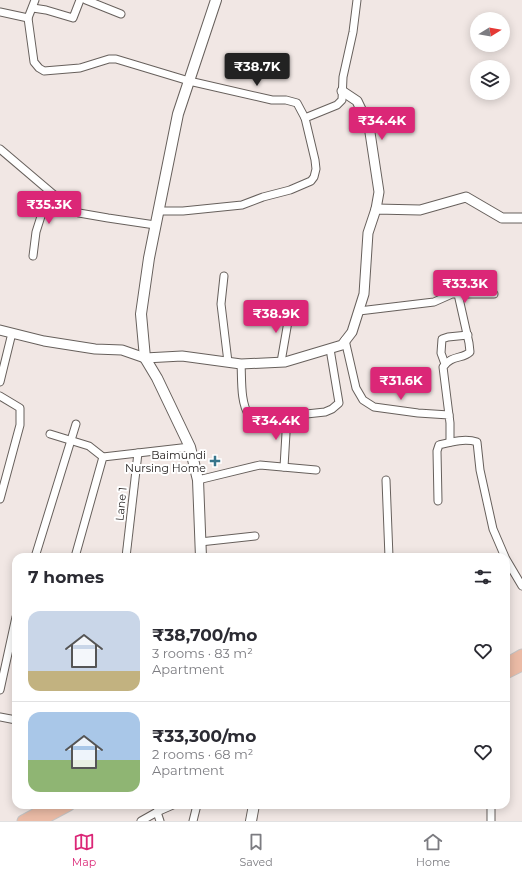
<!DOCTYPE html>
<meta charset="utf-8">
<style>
body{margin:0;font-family:Montserrat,sans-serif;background:#f7f7f7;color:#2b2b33;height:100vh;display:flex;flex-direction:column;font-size:15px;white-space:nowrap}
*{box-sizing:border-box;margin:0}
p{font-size:13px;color:#7c7c81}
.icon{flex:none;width:22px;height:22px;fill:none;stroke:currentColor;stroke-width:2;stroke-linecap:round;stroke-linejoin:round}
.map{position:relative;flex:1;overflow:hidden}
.side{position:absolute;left:12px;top:553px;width:498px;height:256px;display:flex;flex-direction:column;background:#fff;border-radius:12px;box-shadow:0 2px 10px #0003}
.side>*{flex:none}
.needle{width:26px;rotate:79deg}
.buttons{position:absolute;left:470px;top:12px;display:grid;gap:8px}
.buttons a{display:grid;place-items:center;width:40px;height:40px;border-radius:50%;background:#fff;box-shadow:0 2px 10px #0003;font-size:20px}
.price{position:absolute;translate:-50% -34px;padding:0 9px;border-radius:4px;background:#db2777;color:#fff;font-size:13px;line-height:26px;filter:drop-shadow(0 1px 2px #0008)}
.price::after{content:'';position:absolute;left:50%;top:24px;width:12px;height:9px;margin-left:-6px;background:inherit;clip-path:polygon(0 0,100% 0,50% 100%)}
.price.active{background:#222;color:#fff}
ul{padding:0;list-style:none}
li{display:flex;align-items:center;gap:12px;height:100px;padding:0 16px}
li+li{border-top:1px solid #e1e1e2}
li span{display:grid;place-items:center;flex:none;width:112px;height:80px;border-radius:12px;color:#555}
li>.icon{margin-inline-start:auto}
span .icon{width:48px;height:48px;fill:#fffc;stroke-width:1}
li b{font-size:17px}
h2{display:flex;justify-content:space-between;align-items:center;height:48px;padding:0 16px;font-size:17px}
.tab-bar{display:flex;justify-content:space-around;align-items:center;height:56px;border-top:1px solid #e1e1e2;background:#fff;font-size:11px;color:#7c7c81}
.tab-bar a{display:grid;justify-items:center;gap:2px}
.tab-bar .active{color:#db2777}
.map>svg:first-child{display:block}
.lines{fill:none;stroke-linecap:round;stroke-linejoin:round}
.minor-casing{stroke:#67605c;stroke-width:9}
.tertiary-casing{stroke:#67605c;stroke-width:11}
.secondary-casing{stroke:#67605c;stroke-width:12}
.primary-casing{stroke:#c5c4c4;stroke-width:13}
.minor{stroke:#fff;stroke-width:7}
.tertiary{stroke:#fff;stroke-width:9}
.secondary{stroke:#fff;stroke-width:10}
.primary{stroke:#ebbba6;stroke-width:11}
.poi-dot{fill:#38758b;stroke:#fff;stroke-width:1.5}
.labels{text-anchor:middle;stroke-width:4;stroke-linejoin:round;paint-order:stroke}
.poi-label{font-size:11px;fill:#211d1c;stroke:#fff;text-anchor:end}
.street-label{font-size:11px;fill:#211d1c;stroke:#fff}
</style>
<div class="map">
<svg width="522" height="821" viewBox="0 0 522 821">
<rect width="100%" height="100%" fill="#f1e7e4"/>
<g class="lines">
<defs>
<g id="minor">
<polyline points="86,0 121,14"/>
<polyline points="33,8 46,10 73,18 80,0"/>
<polyline points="0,12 28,18 34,62 39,68 44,71 80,68 109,59 116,59 189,81 272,100 286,100 297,103 305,118"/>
<polyline points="28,18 35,0"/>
<polyline points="0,149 53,194 79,213 108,218 155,225"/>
<polyline points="158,211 183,211 242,205 263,197 290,190 311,181 314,177 316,169 315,160 305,118 337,105 342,100 343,77 353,32 357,0"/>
<polyline points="33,256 36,232 49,191"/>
<polyline points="224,276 221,304 228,362"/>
<polyline points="359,311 434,302 452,294 494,294"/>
<polyline points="345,340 356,388 363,400 374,407 418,413 449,415 450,423 450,442"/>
<polyline points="281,362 290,310"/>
<path d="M241 364C242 377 240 403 249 415 251 419 256 419 260 419L325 412 332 409 339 403 330 349"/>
<polyline points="445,364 441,353 442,339 448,337 468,335"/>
<polyline points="0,382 12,333"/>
<polyline points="0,396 20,408 20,425 0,499"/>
<path d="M449 415 443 367C451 355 463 359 470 352L469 343 458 294"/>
<polyline points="50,434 89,446 103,457"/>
<polyline points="284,467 287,416"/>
<polyline points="198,480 260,465 316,470"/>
<polyline points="386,480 389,557"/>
<path d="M438 501 437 451 439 445C451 442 465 438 477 442L480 470 493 529 505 557"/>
<polyline points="200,542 255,536"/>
<polyline points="35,557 76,424"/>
<polyline points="75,557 103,457 190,447"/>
<polyline points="126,557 138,453"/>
<polyline points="506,559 522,586"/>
<polyline points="0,690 16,617"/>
<polyline points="0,717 16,720"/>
<polyline points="157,812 173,805"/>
<polyline points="141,821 157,812 160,821"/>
<polyline points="193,821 197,805"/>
<polyline points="491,821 491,805"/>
</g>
<g id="tertiary">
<polyline points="342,91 357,101 369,126 379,192 376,209"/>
<polyline points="0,330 44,341 95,349 122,350 145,358 182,356 241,364 285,362 342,345 352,332 364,294 368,233 376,209 420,210 466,197 502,218 522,218"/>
</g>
<g id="secondary">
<polyline points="201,557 198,480 190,447 157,378 145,358 141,314 149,258 178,114 216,0"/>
<polyline points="251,821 254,805"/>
</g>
<g id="primary">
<polyline points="506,664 522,655"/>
<polyline points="506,673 522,665"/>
<polyline points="23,821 47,808"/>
<polyline points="39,821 69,805"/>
</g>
</defs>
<use href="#minor" class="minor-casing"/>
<use href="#tertiary" class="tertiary-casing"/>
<use href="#secondary" class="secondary-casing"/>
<use href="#primary" class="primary-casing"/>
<use href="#minor" class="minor"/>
<use href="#tertiary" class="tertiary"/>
<use href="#secondary" class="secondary"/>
<use href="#primary" class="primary"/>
</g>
<path class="poi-dot" d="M213 455h4v4h4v4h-4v4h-4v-4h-4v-4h4z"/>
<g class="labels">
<g class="poi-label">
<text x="206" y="459">Baimundi<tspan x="206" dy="13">Nursing Home</tspan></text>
</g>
<g class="street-label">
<text transform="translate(121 504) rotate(-84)" y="4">Lane 1</text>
</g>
</g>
</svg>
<div class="buttons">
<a><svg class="needle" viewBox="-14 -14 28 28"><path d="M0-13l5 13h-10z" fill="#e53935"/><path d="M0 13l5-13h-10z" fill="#7c7c81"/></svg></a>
<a><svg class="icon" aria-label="layers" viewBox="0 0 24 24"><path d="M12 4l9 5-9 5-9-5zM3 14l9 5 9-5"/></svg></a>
</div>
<b class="price active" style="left:257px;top:87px">₹38.7K</b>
<b class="price" style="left:382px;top:141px">₹34.4K</b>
<b class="price" style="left:49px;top:225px">₹35.3K</b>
<b class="price" style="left:465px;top:304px">₹33.3K</b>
<b class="price" style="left:276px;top:334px">₹38.9K</b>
<b class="price" style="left:401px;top:401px">₹31.6K</b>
<b class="price" style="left:276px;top:441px">₹34.4K</b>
<section class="side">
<h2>7 homes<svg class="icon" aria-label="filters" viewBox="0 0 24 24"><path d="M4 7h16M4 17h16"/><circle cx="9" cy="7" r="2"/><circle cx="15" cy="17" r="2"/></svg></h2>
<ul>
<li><span style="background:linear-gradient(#c9d6e8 75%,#c2b280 0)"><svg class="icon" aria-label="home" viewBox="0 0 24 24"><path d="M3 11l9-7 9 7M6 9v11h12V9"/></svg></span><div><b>₹38,700/mo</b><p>3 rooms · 83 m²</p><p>Apartment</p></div><svg class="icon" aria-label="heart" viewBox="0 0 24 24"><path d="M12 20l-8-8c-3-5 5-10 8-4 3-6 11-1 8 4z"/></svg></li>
<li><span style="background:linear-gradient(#a9c7e8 60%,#8fb573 0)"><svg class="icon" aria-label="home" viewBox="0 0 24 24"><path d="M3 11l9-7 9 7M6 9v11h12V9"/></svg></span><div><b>₹33,300/mo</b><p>2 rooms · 68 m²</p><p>Apartment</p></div><svg class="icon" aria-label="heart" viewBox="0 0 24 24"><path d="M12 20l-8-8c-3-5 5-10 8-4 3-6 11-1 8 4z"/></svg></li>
</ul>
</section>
</div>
<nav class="tab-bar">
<a class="active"><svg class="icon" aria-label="map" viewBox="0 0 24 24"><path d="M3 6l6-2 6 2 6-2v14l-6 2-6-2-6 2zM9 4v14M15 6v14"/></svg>Map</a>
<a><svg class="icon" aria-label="saved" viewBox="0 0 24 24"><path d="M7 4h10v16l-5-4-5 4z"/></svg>Saved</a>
<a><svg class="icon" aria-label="home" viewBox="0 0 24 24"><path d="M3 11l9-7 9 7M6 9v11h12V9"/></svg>Home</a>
</nav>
